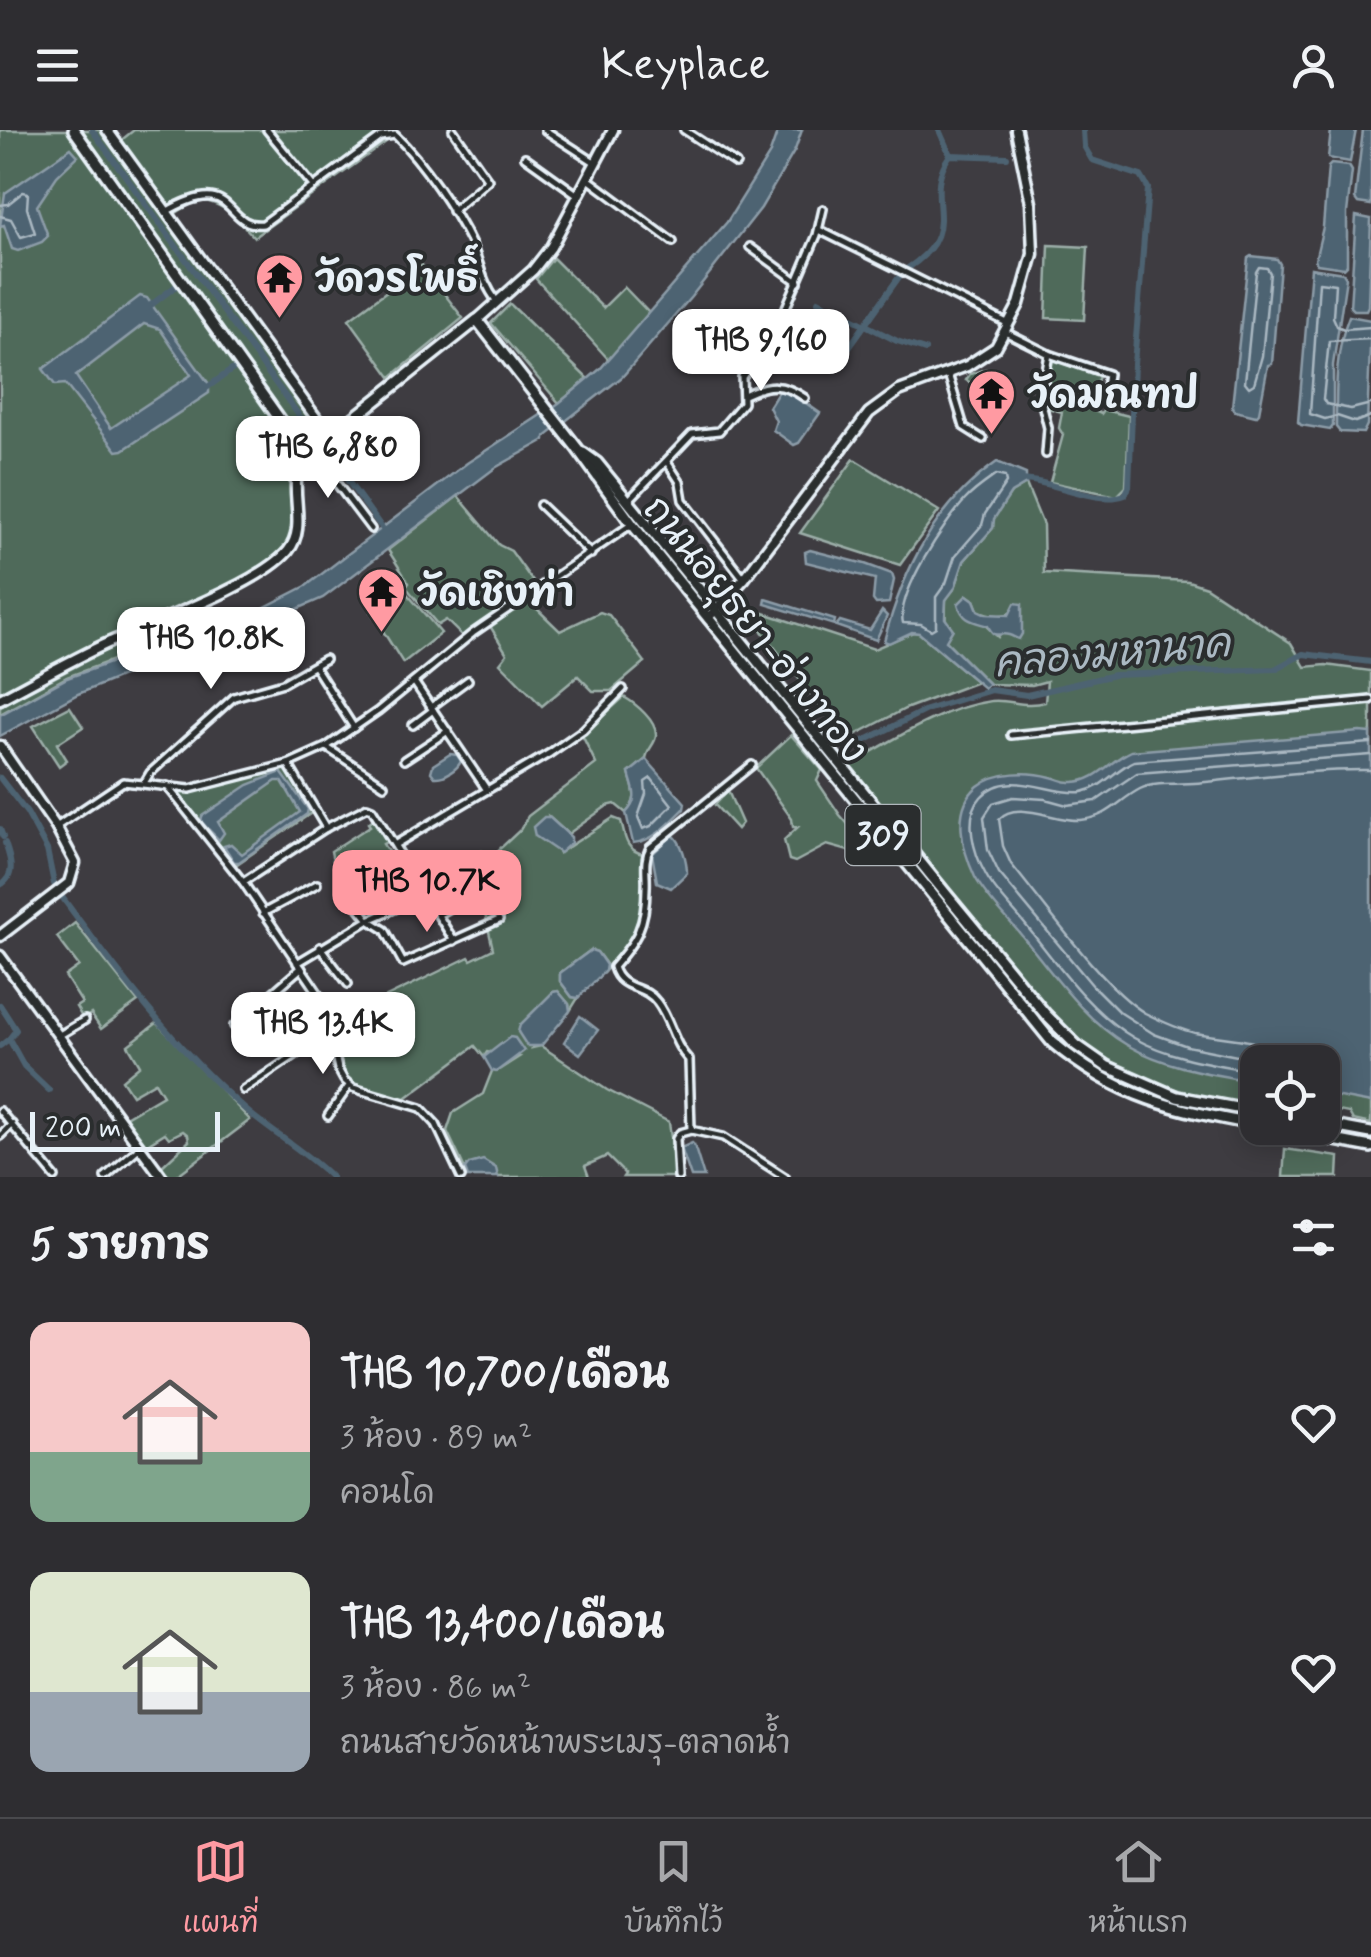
<!DOCTYPE html>
<html lang="th">
<meta charset="utf-8">
<style>
body{margin:0;font-family:Mynerve,"Playpen Sans Thai",sans-serif;background:#363539;color:#f1f3f6;height:100vh;display:flex;flex-direction:column;font-size:38px;white-space:nowrap}
*{box-sizing:border-box;margin:0}
p{font-size:32px;color:#a7a8ab}
.icon{flex:none;width:55px;height:55px;fill:none;stroke:currentColor;stroke-width:2;stroke-linecap:round;stroke-linejoin:round}
.map{position:relative;height:1047px;overflow:hidden}
.side{display:flex;flex-direction:column;background:#2e2d31;flex:1}
.side>*{flex:none}
.buttons{position:absolute;left:1240px;top:915px;display:grid;gap:20px}
.buttons a{display:grid;place-items:center;width:100px;height:100px;border-radius:20px;background:#2e2d31;box-shadow:0 5px 25px #0003,0 0 0 2px #49494d;font-size:50px}
.scale{position:absolute;left:30px;bottom:25px;width:190px;box-sizing:border-box;padding-left:10px;border:5px solid #e8f1f8;border-top:0;font-size:28px;line-height:35px;white-space:nowrap;color:#e8f1f8;-webkit-text-stroke:8px #2a2d2e;paint-order:stroke}
.price{position:absolute;translate:-50% -85px;padding:0 22px;border-radius:20px;background:#fff;color:#222;font-size:32px;line-height:65px;filter:drop-shadow(0 2px 5px #0008)}
.price::after{content:'';position:absolute;left:50%;top:60px;width:30px;height:22px;margin-left:-15px;background:inherit;clip-path:polygon(0 0,100% 0,50% 100%)}
.price.active{background:#ff9aa2;color:#111}
ul{padding:0;list-style:none}
li{display:flex;align-items:center;gap:30px;height:250px;padding:0 30px}
li span{display:grid;place-items:center;flex:none;width:280px;height:200px;border-radius:20px;color:#555}
li>.icon{margin-inline-start:auto}
span .icon{width:120px;height:120px;fill:#fffc;stroke-width:1}
li b{font-size:42px}
h2{display:flex;justify-content:space-between;align-items:center;height:120px;padding:0 30px;font-size:42px}
header{display:flex;justify-content:space-between;align-items:center;height:130px;padding:0 30px;background:#2e2d31;font-size:45px;font-weight:600}
.menu{display:flex;justify-content:space-around;align-items:center;height:140px;border-top:2px solid #49494d;background:#2e2d31;font-size:28px;color:#a7a8ab}
.menu a{display:grid;justify-items:center;gap:5px}
.menu .active{color:#ff9aa2}
.map>svg:first-child{display:block}
.green{fill:#506b5a;stroke:#9caea9;stroke-width:2.5;fill-rule:evenodd}
.water{fill:#4e6372;stroke:#8c9ca8;stroke-width:2.5;fill-rule:evenodd}
.lines{fill:none;stroke-linecap:round;stroke-linejoin:round}
.shore{stroke:#aab8c2;stroke-width:2.5}
.canal{stroke:#4e6372;stroke-width:6}
.minor-casing{stroke:#e8f1f8;stroke-width:12}
.tertiary-casing{stroke:#e8f1f8;stroke-width:15}
.secondary-casing{stroke:#e8f1f8;stroke-width:15}
.primary-casing{stroke:#e8f1f8;stroke-width:16}
.minor{stroke:#2a2d2e;stroke-width:5}
.tertiary{stroke:#2a2d2e;stroke-width:8}
.secondary{stroke:#2a2d2e;stroke-width:8}
.primary{stroke:#2a2d2e;stroke-width:9}
.labels{text-anchor:middle;stroke-width:8;stroke-linejoin:round;paint-order:stroke}
.shield{fill:#2a2d2e;stroke:#afb6bb;stroke-width:2.5}
.shield-label{font-size:35px;font-weight:bold;fill:#e8f1f8}
.poi-label{font-size:38px;font-weight:bold;fill:#e8f1f8;stroke:#2a2d2e;text-anchor:start}
.street-label{font-size:38px;fill:#e8f1f8;stroke:#2a2d2e}
.water-label{font-size:40px;font-style:italic;fill:#aab8c2;stroke:#2a2d2e}
</style>
<header><svg class="icon" aria-label="menu" viewBox="0 0 24 24"><path d="M4 6h16M4 12h16M4 18h16"/></svg>Keyplace<svg class="icon" aria-label="person" viewBox="0 0 24 24"><circle cx="12" cy="8" r="4"/><path d="M4 21q1-7 8-7t8 7"/></svg></header>
<div class="map">
<svg width="1371" height="1047" viewBox="0 0 1371 1047">
<rect width="100%" height="100%" fill="#3e3c41"/>
<filter id="ink" filterUnits="userSpaceOnUse"><feTurbulence type="fractalNoise" baseFrequency=".01" numOctaves="2"/><feDisplacementMap in="SourceGraphic" scale="20" xChannelSelector="R" yChannelSelector="G"/><feConvolveMatrix kernelMatrix="1 2 1 2 8 2 1 2 1" color-interpolation-filters="sRGB"/></filter>
<g filter="url(#ink)">
<g class="green">
<path d="M0 0H102L114 16 134 0H392L390 9 254 107C241 93 219 66 196 72 189 74 180 81 173 85L324 305 297 329 291 354 293 401 282 422 271 432 199 470 0 565Z"/>
<polygon points="1049,115 1088,117 1084,190 1046,188"/>
<polygon points="553,128 603,178 624,157 650,184 609,230 536,149"/>
<polygon points="422,135 463,188 391,247 349,189"/>
<polygon points="510,174 588,249 559,273 491,193"/>
<polygon points="1050,229 1099,246 1088,278 1101,284 1104,280 1129,286 1126,357 1117,366 1050,352 1063,305 1059,298 1062,282 1047,278 1044,271"/>
<polygon points="986,239 993,244 1001,263 994,279 989,280 983,276 979,258 966,250 970,244"/>
<polygon points="854,329 939,381 900,435 800,403"/>
<path d="M1026 354 1043 395 1044 443 1188 451 1206 457 1291 513 1305 537 1326 535 1371 541V994L1353 990 1349 983 1323 978 1322 932H1258L1257 972 1242 970 1236 973C1153 957 1111 942 1048 882L847 636C892 611 940 578 991 571 1011 569 1023 578 1045 572L1047 551 1032 555 989 554 945 510 946 469 955 458 964 431 993 398V389L1011 363ZM967 465 974 470 978 480C988 485 1004 488 1013 481L998 507 984 494Z"/>
<polygon points="458,366 499,415 511,421 536,456 462,506 446,490 438,495 406,457 409,453 388,420"/>
<polygon points="403,459 441,503 403,533 371,482"/>
<polygon points="529,471 560,501 600,482 609,485 645,532 611,561 593,561 578,546 542,576 500,533 507,524 490,496"/>
<polygon points="764,483 874,519 913,502 919,503 977,552 905,579 853,606 840,602 758,496"/>
<polygon points="188,486 195,500 67,547 0,584 0,576 105,521"/>
<path d="M624 567C636 574 657 591 656 606 655 615 647 619 646 629L629 643C633 660 640 668 626 683L615 674 607 676 568 704 549 687 559 723 613 688 621 691C625 706 625 720 643 724L642 776 633 809 605 841 606 834 597 822 591 820 560 843V851L572 867 578 868 570 881 569 874 558 861 553 862 532 918 541 916 607 960 669 992 676 1047H623L625 1044 607 1026 585 1036 589 1047H498L469 1034 465 1039 447 1001 453 983 483 964 492 941H497L519 927 487 922 484 927 475 916 403 970 353 954C338 941 338 921 335 902L348 898 368 876 469 827 471 830 493 819 482 771 465 737 482 721 490 728 520 700 528 686 596 634 582 605Z"/>
<polygon points="70,577 83,597 57,614 67,630 59,636 33,596"/>
<polygon points="791,605 822,640 817,651 840,685 872,722 866,726 827,715 795,732 789,730 784,710 798,697 793,697 792,689 756,638"/>
<polygon points="285,639 313,682 234,736 172,660 198,661"/>
<polygon points="728,661 742,693 737,699 715,675"/>
<polygon points="375,688 390,710 383,714 390,725 346,758 336,746 331,721 370,696 368,693"/>
<polygon points="75,793 138,872 101,899 91,884 83,889 76,877 82,873 65,846 79,836 57,807"/>
<polygon points="157,893 250,990 175,1047 167,1047 160,1038 189,1011 188,1005 183,1001 169,1008 165,1003 144,1016 124,988 163,965 155,952 132,965 122,950 140,935 128,915"/>
<polygon points="1285,1019 1339,1027 1338,1047 1283,1047"/>
</g>
<g class="water">
<polygon points="778,0 802,0 795,20 761,78 691,167 622,247 545,307 545,310 495,338 323,468 226,510 147,536 78,564 0,606 0,585 67,548 261,479 306,456 467,333 559,273 600,239 727,92 770,23"/>
<polygon points="1331,0 1356,0 1350,32 1328,28"/>
<polygon points="1363,0 1371,0 1371,75 1358,73 1355,69"/>
<polygon points="71,18 78,26 57,46 37,76 48,106 42,112 18,121 12,119 4,95 0,96 5,63"/>
<polygon points="1331,34 1349,36 1352,41 1347,83 1347,135 1344,138 1317,134 1315,130 1323,97 1328,37"/>
<polygon points="1356,86 1371,89 1368,176 1366,180 1353,180 1350,177"/>
<polygon points="1251,126 1277,129 1280,134 1272,234 1268,235 1259,283 1256,286 1235,281 1232,277 1248,128"/>
<polygon points="1311,138 1343,143 1346,148 1333,235 1333,296 1330,300 1301,295 1298,292"/>
<path d="M140 166 147 168 209 254V263L123 320 117 321 65 254 55 255 43 239ZM144 194 160 199 191 245 111 298 76 246Z"/>
<path d="M1349 186 1371 190 1367 295 1363 303 1340 302 1336 297C1336 260 1335 220 1349 186Z"/>
<polygon points="787,260 820,283 799,313 794,315 773,300 776,291 769,277 779,261"/>
<path d="M997 332 1026 344V354L1011 363 994 389 993 398 964 431 955 458 946 470 945 488 953 499 946 511 989 554 984 558 919 503 912 502 889 513 884 511C903 440 935 375 997 332Z"/>
<polygon points="810,420 865,434 892,444 894,450 889,473 876,474 873,470 875,449 806,432 805,422"/>
<path d="M967 465 974 470 978 480 986 484 1009 485 1015 473 1022 474V504L1019 509C1016 509 1013 506 1009 505 998 502 995 510 988 496 972 491 963 491 958 474Z"/>
<polygon points="766,469 835,490 834,495 765,474"/>
<polygon points="882,481 887,486 876,510 836,496 840,491 870,500"/>
<path d="M1360 602 1371 603V973L1323 964 1322 932H1258L1257 952C1212 944 1167 938 1127 915 1082 889 1050 839 1017 800 1003 784 985 766 975 747 962 719 951 678 978 656 996 641 1030 641 1051 647 1060 649 1064 653 1073 652 1098 651 1110 630 1131 621Z"/>
<path d="M450 624 457 625 461 631C458 639 444 648 435 647L431 642 433 635Z"/>
<path d="M646 629 685 673 684 679C669 694 654 711 633 713L626 683C640 668 633 660 629 643Z"/>
<polygon points="281,642 308,679 307,684 239,732 234,732 224,716 231,714 242,724 300,682 282,651 276,651 218,692 224,703 219,710 201,692 202,686 248,655"/>
<polygon points="544,687 549,687 571,707 571,713 560,723 535,706 533,697"/>
<path d="M673 705C682 712 687 731 687 743L671 758 657 752 652 724Z"/>
<polygon points="591,820 597,822 606,835 605,841 578,868 572,867 560,851 560,843"/>
<polygon points="558,861 569,874 570,881 541,916 527,916 518,902 520,895 553,862"/>
<polygon points="580,886 598,900 580,924 564,912"/>
<polygon points="510,907 515,908 524,921 496,942 492,941 484,927"/>
<polygon points="692,1013 694,1015 704,1047 691,1047 681,1018"/>
<polygon points="483,1030 496,1038 498,1047 468,1047 465,1039 469,1034"/>
</g>
<g class="lines">
<g class="shore">
<polyline points="0,75 8,74 23,62 28,63 27,78 35,103 21,107 11,89 0,86"/>
<polygon points="1259,137 1267,138 1270,143 1262,226 1254,254 1249,257 1245,252 1256,142"/>
<polyline points="1371,197 1344,199 1337,196 1333,187 1335,154 1319,152 1310,284 1325,289 1337,286 1355,292 1371,286"/>
<polyline points="1371,209 1329,211 1323,269 1326,274 1351,279 1371,274"/>
<path d="M996 345 1005 347 1006 353 985 384 982 395 955 426 946 453 936 467V497L931 500 921 494 903 493C896 464 945 392 965 370 974 360 986 352 996 345Z"/>
<polygon points="651,648 672,675 651,696 643,699 638,687 646,664 645,652"/>
<polyline points="1267,932 1187,916 1154,904 1118,881 1093,856 999,743 988,720 984,687 993,673 1013,667 1045,669 1067,675 1096,671 1137,643 1371,625"/>
<path d="M1289 932C1268 907 1225 909 1195 903 1178 899 1161 891 1145 883 1103 858 1044 774 1011 734L1003 716 999 689C1016 669 1057 692 1080 690 1110 687 1117 671 1140 659 1154 652 1179 654 1194 653 1252 648 1312 639 1371 640"/>
<path d="M1258 942C1215 934 1172 929 1134 908 1089 882 1056 832 1024 793 1012 778 995 762 986 745 974 724 963 687 981 667 1008 637 1051 666 1082 662 1104 658 1115 639 1134 631L1371 613"/>
</g>
<g class="canal">
<polyline points="92,0 313,305"/>
<polyline points="939,0 950,25"/>
<path d="M908 138C968 99 919 68 950 25L1007 27"/>
<polyline points="818,171 897,211 925,220"/>
<polyline points="147,178 176,156"/>
<polyline points="825,232 839,231 899,147"/>
<polyline points="205,259 233,239"/>
<polyline points="345,347 385,402"/>
<path d="M1018 350C1050 349 1097 376 1125 365L1129 357 1134 234 1148 58 1141 46 1092 30 1084 16 1083 0"/>
<polyline points="864,611 926,580 991,560 1027,565 1114,545 1275,539 1303,524 1371,532"/>
<polyline points="0,648 27,683 47,720 54,754"/>
<polyline points="0,699 3,707"/>
<path d="M0 755C17 746 10 728 5 713"/>
<path d="M62 767C117 842 176 920 247 981 274 1004 306 1022 331 1047"/>
<polyline points="0,875 16,900 9,909 24,936 49,960"/>
<polyline points="0,916 9,909"/>
</g>
<defs>
<g id="minor">
<polyline points="267,0 313,56"/>
<polyline points="545,0 596,33"/>
<polyline points="684,0 736,34"/>
<polyline points="525,27 578,65"/>
<polyline points="587,48 673,112"/>
<polyline points="452,81 488,50 453,0"/>
<path d="M166 82C238 40 223 99 263 94L381 7 395 5C423 32 455 80 472 115 482 138 480 148 497 172"/>
<polyline points="819,100 1009,194"/>
<polyline points="750,117 798,152"/>
<polyline points="1005,202 1049,224 1108,244 1105,264"/>
<polyline points="948,244 964,297 983,309"/>
<path d="M744 265C767 254 782 252 805 268"/>
<polyline points="312,321 371,399"/>
<polyline points="1046,324 1048,298 1041,269 1049,224"/>
<polyline points="667,332 680,352 683,370 744,449"/>
<polyline points="628,371 692,304 719,301 743,273 742,247 778,196 817,105 823,79"/>
<polyline points="540,375 591,424"/>
<polyline points="315,537 354,598"/>
<polyline points="414,552 487,660"/>
<polyline points="431,577 468,550"/>
<polyline points="413,595 433,580"/>
<polyline points="1011,605 1371,570"/>
<polyline points="326,617 384,655"/>
<polyline points="404,630 448,601"/>
<polyline points="288,634 326,698"/>
<path d="M752 635 650 718C643 730 647 744 646 758 646 795 637 810 613 837 620 861 644 854 657 872 671 890 673 914 689 930L691 1000 723 1007 785 1047"/>
<polyline points="144,653 150,643 234,567 283,553 325,529"/>
<polyline points="167,656 243,752 323,870 338,939 344,950 353,958 421,978 436,994 461,1047"/>
<polyline points="56,697 123,652 190,659 288,634 326,617 378,581 473,503 632,394"/>
<polyline points="396,714 550,623 583,600 623,559"/>
<polyline points="243,752 326,698 367,677 372,679 454,811"/>
<polyline points="350,766 369,790 385,800 403,833 499,790"/>
<polyline points="263,783 317,754"/>
<polyline points="439,784 471,767"/>
<polyline points="320,817 348,854"/>
<polyline points="297,833 369,790 427,765"/>
<polyline points="234,896 301,838"/>
<polyline points="58,906 85,890"/>
<polyline points="243,960 331,901"/>
<polyline points="0,981 55,1047"/>
<polyline points="328,986 349,956"/>
<polyline points="0,1006 12,994"/>
<polyline points="105,1047 140,1017"/>
<polyline points="678,1047 676,1009 680,1003 691,1000"/>
</g>
<g id="tertiary">
<polyline points="107,0 330,307"/>
<polyline points="708,488 744,449 869,283 899,261 967,236 996,217 1019,174 1033,124 1031,73 1016,0"/>
<polyline points="0,616 56,697 75,733 69,753 0,806"/>
<polyline points="0,826 162,1047"/>
</g>
<g id="secondary">
<polyline points="477,190 533,140 551,117 613,0"/>
<path d="M0 569C36 550 73 529 110 512 153 493 260 454 288 421 311 393 282 352 306 326"/>
</g>
<g id="primary">
<path d="M74 0 306 326 477 190 577 318 632 394 1052 912C1120 969 1173 979 1258 995"/>
<polyline points="583,323 597,333 946,764 1046,885 1076,915 1106,936 1177,967 1258,982"/>
<polyline points="1322,994 1371,1003"/>
<polyline points="1270,998 1371,1017"/>
</g>
</defs>
<use href="#minor" class="minor-casing"/>
<use href="#tertiary" class="tertiary-casing"/>
<use href="#secondary" class="secondary-casing"/>
<use href="#primary" class="primary-casing"/>
<use href="#minor" class="minor"/>
<use href="#tertiary" class="tertiary"/>
<use href="#secondary" class="secondary"/>
<use href="#primary" class="primary"/>
</g>
</g>
<defs>
<symbol id="temple-pin" viewBox="-11 -11 22 30"><path d="M0 17L-7.5 6A9.5 9.5 0 1 1 7.5 6Z" fill="#ff9aa2" stroke="#2a2d2e"/><path d="M0-6L5-2H3V0L6.5 2.5H4V6H1.5V3h-3V6H-4V2.5H-6.5L-3 0V-2H-5Z" fill="#111"/></symbol>
</defs>
<g fill-rule="evenodd">
<use href="#temple-pin" x="252" y="120" width="55" height="75"/>
<use href="#temple-pin" x="964" y="236" width="55" height="75"/>
<use href="#temple-pin" x="354" y="434" width="55" height="75"/>
</g>
<g class="labels">
<rect class="shield" x="845.5" y="675" width="75" height="60" rx="8"/>
<g class="shield-label">
<text x="883" y="717">309</text>
</g>
<g class="poi-label">
<text x="315" y="161">วัดวรโพธิ์</text>
<text x="1027" y="277">วัดมณฑป</text>
<text x="417" y="475">วัดเชิงท่า</text>
</g>
<g class="street-label">
<text transform="translate(756 499) rotate(51)" y="13">ถนนอยุธยา-อ่างทอง</text>
</g>
<g class="water-label">
<text transform="translate(1112 522) rotate(-5)" y="14">คลองมหานาค</text>
</g>
</g>
</svg>
<div class="buttons">
<a><svg class="icon" aria-label="locate" viewBox="0 0 24 24"><circle cx="12" cy="12" r="6"/><path d="M12 2v4M12 18v4M2 12h4M18 12h4"/></svg></a>
</div>
<div class="scale">200 m</div>
<b class="price" style="left:761px;top:264px">THB 9,160</b>
<b class="price" style="left:328px;top:371px">THB 6,880</b>
<b class="price" style="left:211px;top:562px">THB 10.8K</b>
<b class="price active" style="left:427px;top:805px">THB 10.7K</b>
<b class="price" style="left:323px;top:947px">THB 13.4K</b>
</div>
<section class="side">
<h2>5 รายการ<svg class="icon" aria-label="filters" viewBox="0 0 24 24"><path d="M4 7h16M4 17h16"/><circle cx="9" cy="7" r="2"/><circle cx="15" cy="17" r="2"/></svg></h2>
<ul>
<li><span style="background:linear-gradient(#f6c9c9 65%,#7fa58c 0)"><svg class="icon" aria-label="home" viewBox="0 0 24 24"><path d="M3 11l9-7 9 7M6 9v11h12V9"/></svg></span><div><b>THB 10,700/เดือน</b><p>3 ห้อง · 89 m²</p><p>คอนโด</p></div><svg class="icon" aria-label="heart" viewBox="0 0 24 24"><path d="M12 20l-8-8c-3-5 5-10 8-4 3-6 11-1 8 4z"/></svg></li>
<li><span style="background:linear-gradient(#dfe7d0 60%,#9aa5b1 0)"><svg class="icon" aria-label="home" viewBox="0 0 24 24"><path d="M3 11l9-7 9 7M6 9v11h12V9"/></svg></span><div><b>THB 13,400/เดือน</b><p>3 ห้อง · 86 m²</p><p>ถนนสายวัดหน้าพระเมรุ-ตลาดน้ำ</p></div><svg class="icon" aria-label="heart" viewBox="0 0 24 24"><path d="M12 20l-8-8c-3-5 5-10 8-4 3-6 11-1 8 4z"/></svg></li>
</ul>
</section>
<nav class="menu">
<a class="active"><svg class="icon" aria-label="map" viewBox="0 0 24 24"><path d="M3 6l6-2 6 2 6-2v14l-6 2-6-2-6 2zM9 4v14M15 6v14"/></svg>แผนที่</a>
<a><svg class="icon" aria-label="saved" viewBox="0 0 24 24"><path d="M7 4h10v16l-5-4-5 4z"/></svg>บันทึกไว้</a>
<a><svg class="icon" aria-label="home" viewBox="0 0 24 24"><path d="M3 11l9-7 9 7M6 9v11h12V9"/></svg>หน้าแรก</a>
</nav>
